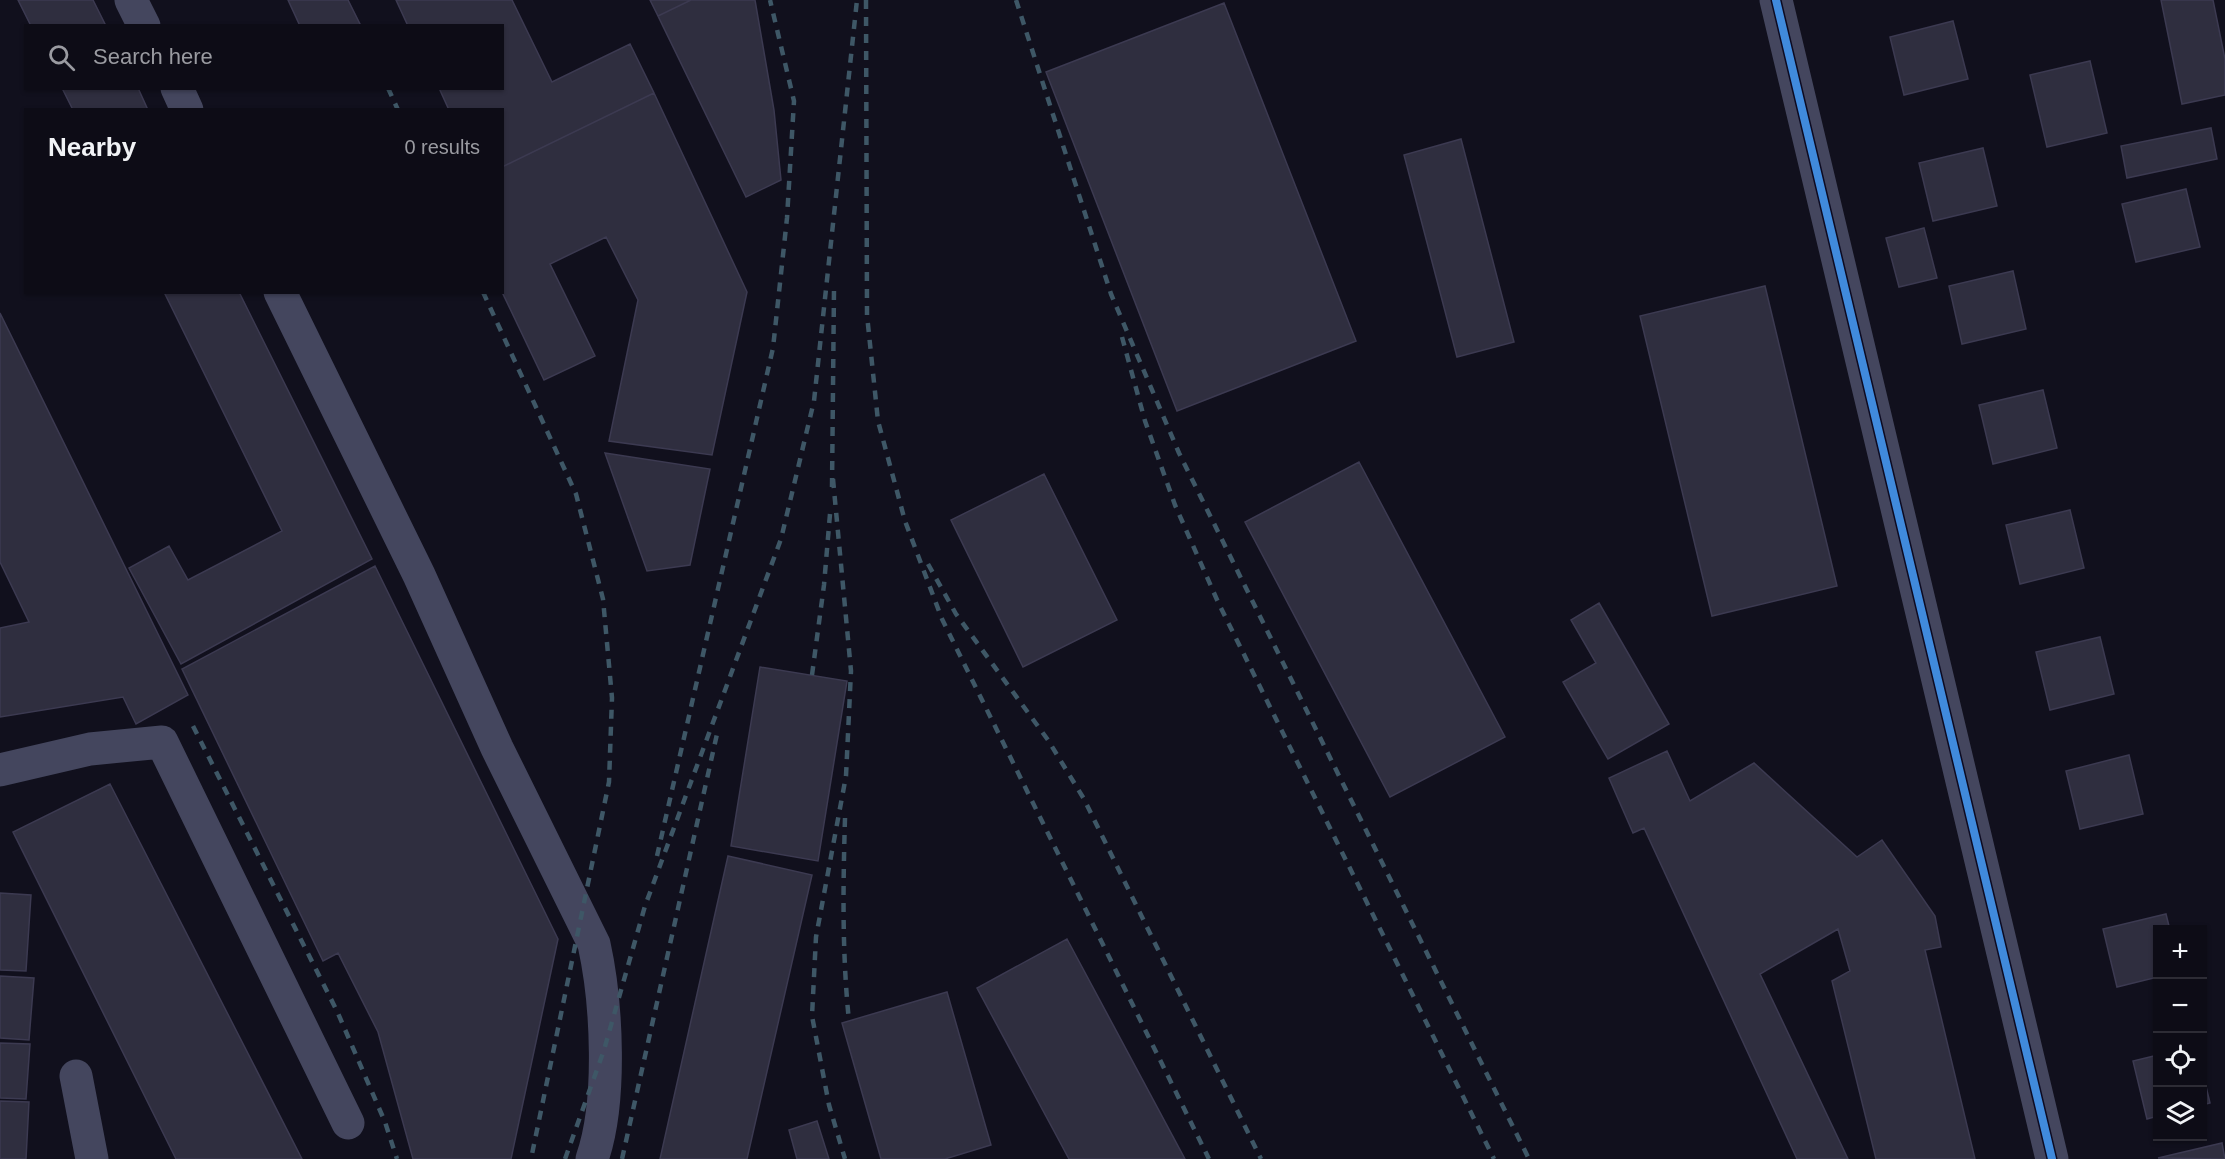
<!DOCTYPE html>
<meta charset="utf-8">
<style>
:root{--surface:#0d0c16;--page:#1b1a23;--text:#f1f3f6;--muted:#9a9ba1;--line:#2d2c35}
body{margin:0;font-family:Arial,sans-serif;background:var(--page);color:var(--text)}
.controls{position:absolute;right:18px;bottom:18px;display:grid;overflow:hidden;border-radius:0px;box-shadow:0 2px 4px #0004}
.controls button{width:54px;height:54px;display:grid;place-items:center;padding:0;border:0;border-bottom:2px solid var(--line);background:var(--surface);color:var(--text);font:30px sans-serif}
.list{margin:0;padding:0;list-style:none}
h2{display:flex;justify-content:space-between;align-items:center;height:78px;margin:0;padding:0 24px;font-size:26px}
h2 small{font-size:20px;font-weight:400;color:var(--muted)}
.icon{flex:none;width:33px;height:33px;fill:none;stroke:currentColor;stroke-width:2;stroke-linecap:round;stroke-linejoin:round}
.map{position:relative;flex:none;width:2225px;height:1159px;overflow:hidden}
.search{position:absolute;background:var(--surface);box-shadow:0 2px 4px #0004;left:24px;top:24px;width:480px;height:66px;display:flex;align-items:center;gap:15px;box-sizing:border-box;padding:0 21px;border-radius:0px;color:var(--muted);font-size:22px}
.panel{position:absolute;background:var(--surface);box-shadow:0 2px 4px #0004;left:24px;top:108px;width:480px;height:186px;border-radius:0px}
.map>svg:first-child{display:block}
</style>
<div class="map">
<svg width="2225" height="1159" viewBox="0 0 2225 1159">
<rect width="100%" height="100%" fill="#11101d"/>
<!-- building -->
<path fill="#2f2e3f" stroke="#3c3a51" stroke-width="1.5" d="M18 0H93L106 26H31Z
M288 0H348L361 26H300Z
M396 0H512L552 82 630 44 654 93 502 167V110H449L439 88H502V26H408Z
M650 0H691L658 16Z
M691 0H755L774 110 781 180 746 197 658 16Z
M2161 0H2213L2225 59V95L2182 104Z
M1224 3 1356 341 1177 411 1046 72Z
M1953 21 1968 79 1904 95 1890 37Z
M2090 61 2107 133 2047 147 2030 75Z
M62 88H138L148 110H73Z
M654 93 747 292 712 455 609 441 638 300 606 237 550 264 595 356 544 380 502 292V167Z
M2211 128 2217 159 2127 178 2121 146Z
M1461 139 1514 342 1457 357 1404 155Z
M1983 148 1997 206 1933 221 1919 163Z
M2186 189 2200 247 2136 262 2122 204Z
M1924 228 1937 278 1899 287 1886 238Z
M2013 271 2026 329 1962 344 1949 286Z
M1765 286 1837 586 1712 616 1640 316Z
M164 292H239L372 559 181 664 129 568 169 546 188 580 282 531Z
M0 313 188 695 136 724 123 697 0 717V628L29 622 0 562Z
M2043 390 2057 448 1993 464 1979 405Z
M605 453 710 469 690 565 647 571Z
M1359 462 1505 737 1390 797 1245 522Z
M1044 474 1117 620 1023 667 951 520Z
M2070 510 2084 568 2020 584 2006 525Z
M375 566 558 939 511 1159H413L378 1032 338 953 323 961 182 669Z
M1599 603 1669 724 1608 759 1563 682 1596 663 1571 620Z
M2100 637 2114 694 2050 710 2036 652Z
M760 667 847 681 818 861 731 846Z
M1667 751 1690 801 1754 763 1857 857 1882 840 1935 916 1941 947 1925 950 1975 1159H1876L1832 981 1850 971 1838 929 1760 974 1848 1159H1797L1644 828 1633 833 1609 778Z
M2129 755 2143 814 2080 829 2066 771Z
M110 784 302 1159H176L13 832Z
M728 856 812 875 747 1159H660Z
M0 893 31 895 26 971 0 970Z
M2166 914 2170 930H2158V977L2117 987 2103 929Z
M1067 939 1185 1159H1069L977 988Z
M0 976 34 978 29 1040 0 1038Z
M947 992 991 1145 945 1159H881L842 1023Z
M0 1043 30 1044 26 1099 0 1098Z
M2158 1055V1116L2147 1119 2133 1061Z
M2202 1070 2210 1103 2202 1105Z
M0 1101 29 1102 26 1159H0Z
M817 1121 829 1159H797L789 1130Z
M2222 1143 2225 1159 2158 1158Z"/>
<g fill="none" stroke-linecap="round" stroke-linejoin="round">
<!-- minor -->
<path stroke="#44465e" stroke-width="33" d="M131 0 144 26
M1776 0 2052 1159
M177 88 187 110
M280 292 419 575 497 748 594 944C607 1003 612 1102 592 1159
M0 770 90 749 162 742 348 1123
M76 1076 92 1159"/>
<!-- rail -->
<path stroke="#3e5766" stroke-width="4.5" stroke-dasharray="9 8" stroke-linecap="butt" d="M866 0 867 315 878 421 905 521 942 619 1209 1159
M1016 0 1111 294 1179 453 1529 1159
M388 88 398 110
M483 292 576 494 603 599 612 698 609 782 531 1159
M1122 337 1145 421 1175 505 1218 602 1494 1159
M833 479 851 671 846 776 816 937 812 1016 829 1105 845 1159
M832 487 834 289
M928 564 956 614 1048 740 1084 799 1261 1159
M812 675 824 585 830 514
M193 726 337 1011 385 1122 397 1159
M845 818C843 886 842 953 849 1021
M657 856 773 348 787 218 794 101 770 0
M565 1159 604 1050 645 906 781 539 814 401 857 0
M622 1159 717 734"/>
<defs>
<path id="cycleway" d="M1776 0 2052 1159"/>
</defs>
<!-- cycleway casing -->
<use href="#cycleway" stroke="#0d0b22" stroke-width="11"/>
<!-- cycleway -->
<use href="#cycleway" stroke="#408adc" stroke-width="8"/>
</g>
</svg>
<div class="controls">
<button>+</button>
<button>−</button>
<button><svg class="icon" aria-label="locate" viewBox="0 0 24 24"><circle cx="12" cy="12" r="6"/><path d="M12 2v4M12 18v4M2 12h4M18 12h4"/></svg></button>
<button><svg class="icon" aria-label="layers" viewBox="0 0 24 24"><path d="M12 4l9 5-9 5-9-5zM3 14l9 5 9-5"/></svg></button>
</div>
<div class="search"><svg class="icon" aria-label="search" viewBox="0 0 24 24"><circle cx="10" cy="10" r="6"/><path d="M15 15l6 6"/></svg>Search here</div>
<section class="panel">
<h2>Nearby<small>0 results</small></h2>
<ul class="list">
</ul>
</section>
</div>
